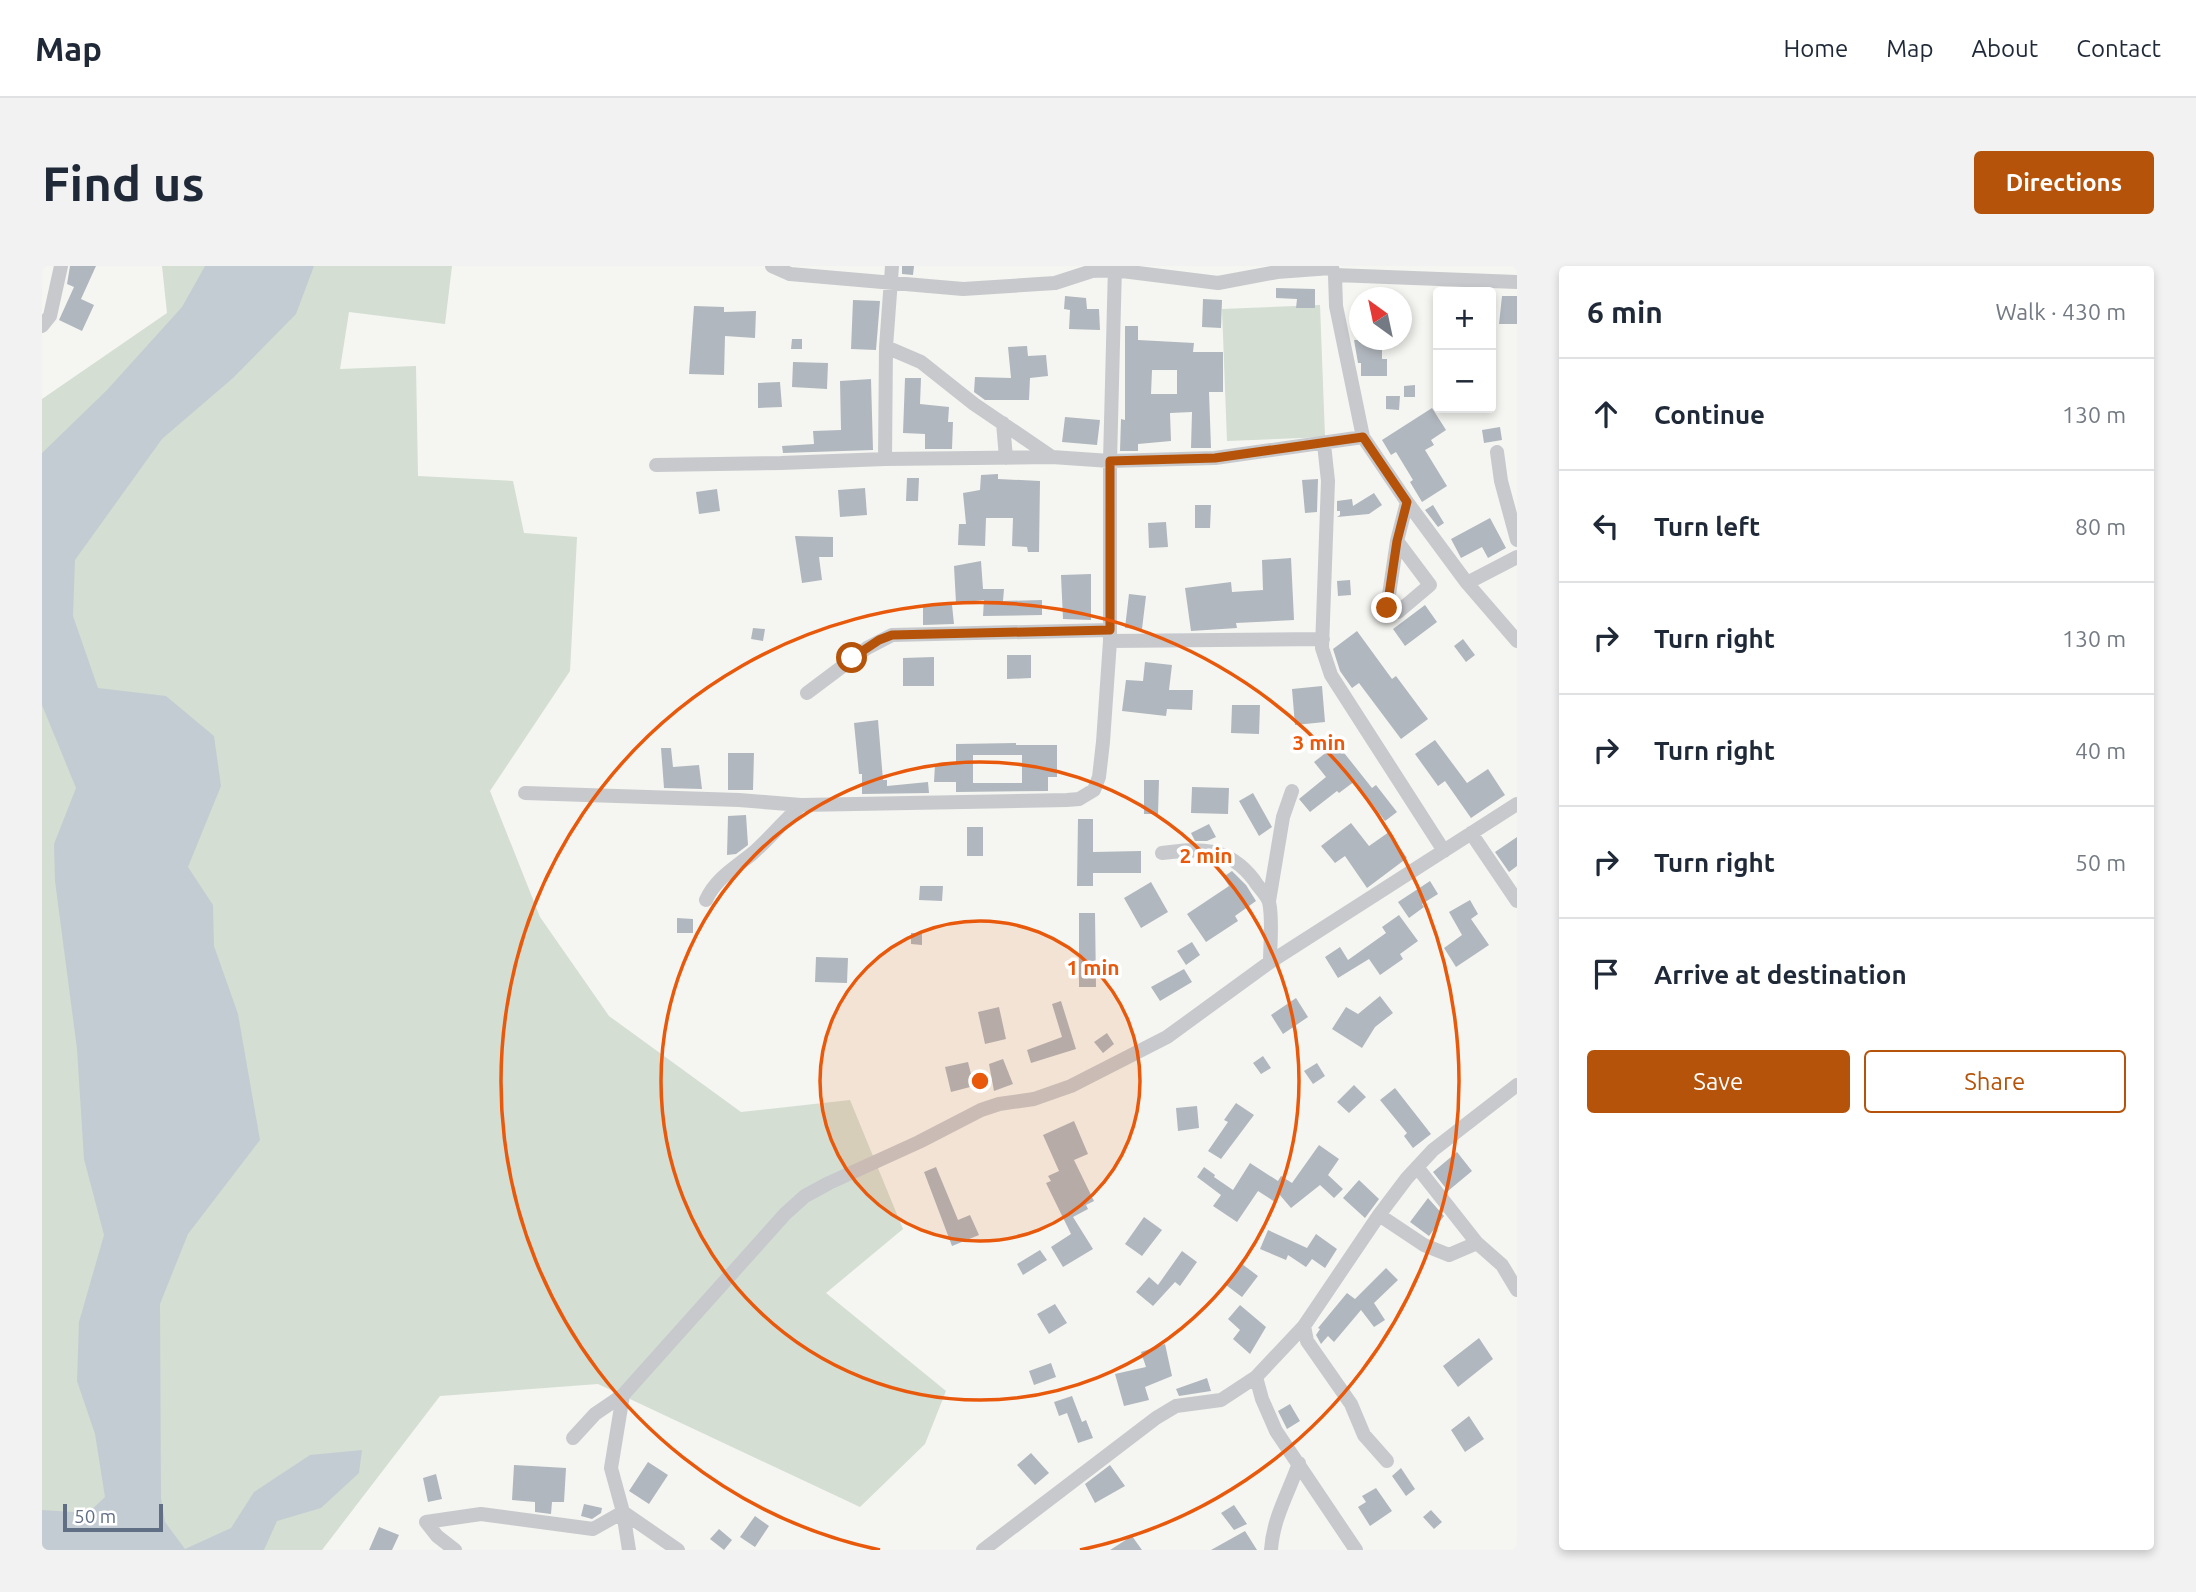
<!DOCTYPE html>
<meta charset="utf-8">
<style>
:root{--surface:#fff;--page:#f2f2f3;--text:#1f2937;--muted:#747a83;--line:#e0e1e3;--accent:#b45309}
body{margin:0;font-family:Ubuntu,sans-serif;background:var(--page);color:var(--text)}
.controls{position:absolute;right:21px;top:21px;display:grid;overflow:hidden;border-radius:7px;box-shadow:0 4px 10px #0003}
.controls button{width:63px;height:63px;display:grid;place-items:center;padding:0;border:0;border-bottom:2px solid var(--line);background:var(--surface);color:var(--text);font:35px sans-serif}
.compass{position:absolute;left:1307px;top:21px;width:63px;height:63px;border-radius:50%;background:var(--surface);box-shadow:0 4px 10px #0003;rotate:327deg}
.scale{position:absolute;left:21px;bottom:18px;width:100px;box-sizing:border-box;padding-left:7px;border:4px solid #616f85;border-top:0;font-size:19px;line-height:24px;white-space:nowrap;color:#616f85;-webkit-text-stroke:5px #fff;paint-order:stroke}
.stop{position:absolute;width:21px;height:21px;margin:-16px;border:5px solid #b45309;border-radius:50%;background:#fff}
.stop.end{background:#b45309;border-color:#fff;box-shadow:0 2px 7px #0008}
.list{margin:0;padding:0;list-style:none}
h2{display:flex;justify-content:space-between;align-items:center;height:91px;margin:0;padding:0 28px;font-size:30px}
h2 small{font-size:23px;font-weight:400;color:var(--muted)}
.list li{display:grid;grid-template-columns:46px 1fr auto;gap:21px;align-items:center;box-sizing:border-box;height:112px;padding:0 28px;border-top:2px solid var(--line)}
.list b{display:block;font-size:26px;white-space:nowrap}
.list em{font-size:23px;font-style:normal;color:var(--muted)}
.actions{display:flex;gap:14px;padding:21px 28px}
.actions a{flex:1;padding:16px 0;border:2px solid var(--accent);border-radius:7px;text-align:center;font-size:24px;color:var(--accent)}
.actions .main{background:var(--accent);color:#fff}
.icon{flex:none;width:38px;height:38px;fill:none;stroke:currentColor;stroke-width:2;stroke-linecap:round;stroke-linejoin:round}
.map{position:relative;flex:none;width:1475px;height:1284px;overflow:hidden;border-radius:7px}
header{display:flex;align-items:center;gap:42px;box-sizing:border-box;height:98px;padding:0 35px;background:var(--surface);border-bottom:2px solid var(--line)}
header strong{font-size:33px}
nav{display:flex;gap:38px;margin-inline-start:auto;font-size:24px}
.intro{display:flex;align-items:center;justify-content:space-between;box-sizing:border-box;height:168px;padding:0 42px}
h1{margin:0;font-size:49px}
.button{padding:18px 32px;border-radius:7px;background:var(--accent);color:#fff;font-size:24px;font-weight:700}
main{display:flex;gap:42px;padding:0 42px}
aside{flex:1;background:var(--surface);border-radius:7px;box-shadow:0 4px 10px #0003}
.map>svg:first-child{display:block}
</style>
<header>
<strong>Map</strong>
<nav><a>Home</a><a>Map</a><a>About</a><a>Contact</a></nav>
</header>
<div class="intro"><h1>Find us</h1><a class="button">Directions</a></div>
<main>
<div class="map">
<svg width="1475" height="1284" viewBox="0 0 1475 1284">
<rect width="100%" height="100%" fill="#f5f6f1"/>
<!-- green -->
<path fill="#d4ded2" d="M120 0H410L403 58 307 46 298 103 374 100 376 210 471 215 482 267 535 271 528 405 448 525 498 651 567 750 699 846 808 834 861 963 784 1027 904 1125 883 1178 818 1241 556 1118 398 1130 280 1284H0V133L125 47Z
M1278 39 1283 171 1185 175 1180 43Z"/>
<!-- water -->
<path fill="#c4ccd3" d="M163 0H272L254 48 191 112 120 173 33 294 31 350 56 422 124 430 172 470 179 520 146 601 171 639 172 680 196 748 218 874 146 968 118 1038 119 1232 123 1256 143 1283 189 1262 212 1226 268 1189 320 1184 317 1207 279 1242 235 1255 222 1284H0V1244L46 1247 63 1231 53 1168 35 1115 37 1056 62 969 42 893 35 783 13 615 12 578 34 522 0 439V187L65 124 140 41Z"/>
<!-- building -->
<path fill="#b1b7be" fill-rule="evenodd" d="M28 0H54L39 33 52 39 40 65 17 54 32 21 25 18Z
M860 0H872L871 9 860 8Z
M1234 22 1273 23V42H1254L1255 33 1234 32Z
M1023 30 1044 32 1045 43H1057L1058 64 1027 63 1028 44 1022 43Z
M1460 30H1475V58H1457Z
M1161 33 1180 34 1179 62 1160 61Z
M811 34 838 35 834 84 809 83Z
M652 40 682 41V46L714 45 713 72 683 70 682 109 647 108Z
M1083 60H1096V74L1152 77 1151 86H1181V126H1167L1169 182H1149L1150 146 1128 147 1129 175 1096 178V185H1078L1079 153 1083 154ZM1110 104H1135V128H1109Z
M750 73H760V83H749Z
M1312 74H1340V93H1345V110H1319V97H1316Z
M985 80 986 90 1004 89 1006 110 988 112 987 134H943L932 126 933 111 969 112 966 81Z
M751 96 786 97 785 123 750 121Z
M863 112H879L878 138 907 141 906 156H911L910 183H883V168L861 167Z
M829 113 831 184 741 187 740 180 772 178 771 165 799 164 798 115Z
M738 116 740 141 716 142V117Z
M1373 119V131H1362V120Z
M1344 130H1358L1357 144 1344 143Z
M1390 142 1404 164 1389 174 1392 179 1383 184 1405 220 1380 236 1368 216 1371 214 1354 186 1349 189 1340 174Z
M1023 151 1058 154 1055 179 1020 176Z
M1458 161 1460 174 1442 177 1440 164Z
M956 208V213L998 215 997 286H986L985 281 970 280 971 252H944L943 280 916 279 917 258H924L921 227 938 224 939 209Z
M865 212H877L876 235H864Z
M1276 213 1275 246 1263 247 1260 214Z
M823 222 825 249 798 251 796 224Z
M675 223 678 245 657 248 654 226Z
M1332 227 1340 239 1327 248 1295 251 1298 249V245H1295V235L1310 233 1311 240Z
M1153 239H1169L1168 262H1153Z
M1391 239 1402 257 1396 261 1383 244Z
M1448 252 1464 282 1446 292 1440 281 1419 292 1409 273Z
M1124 256 1126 281 1107 282 1106 257Z
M753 270 791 271V291H777L780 314 760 317Z
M1249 292 1252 354 1194 357 1195 362 1149 365 1143 322 1189 316 1190 326 1221 324 1220 294Z
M939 295 941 323H962L961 335 1000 334V349L941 350 942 334 914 337 912 300Z
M1049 308V354L1021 353 1019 309Z
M1308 314 1309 329 1296 330 1295 315Z
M1087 328 1104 330 1100 363 1083 362Z
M881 339H910L912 358 881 359Z
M1383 339 1395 356 1363 380 1351 363Z
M711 362 723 363 721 375 709 373Z
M1315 365 1350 413 1354 410 1386 453 1359 473 1317 417 1310 422 1298 405 1291 383Z
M1421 373 1433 389 1424 396 1412 380Z
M965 389H989V412L965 413Z
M892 391V420H861V392Z
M1103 396 1130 399 1127 424H1151L1150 444 1125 443 1124 450 1080 445 1084 414 1101 415Z
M1280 420 1283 456 1253 459 1250 423Z
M1190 439H1218L1217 468 1189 467Z
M836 454 841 514H845V520L886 516 887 527 820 528V508H817L812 457Z
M1393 474 1425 517 1446 503 1463 529 1429 552 1403 515 1396 520 1373 488Z
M974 477V479H1015V511H1006V525L914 526V516H892L893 498 914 497V478ZM931 489H980V517H931Z
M1295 478 1330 522 1334 519 1355 546 1343 555 1313 515 1297 527 1295 525 1268 546 1257 533 1284 511 1272 496Z
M619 482H629L631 501 657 499 660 523 622 522Z
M686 487H712L711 524H686Z
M1102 514H1117L1116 548H1102Z
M1150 521 1187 522 1186 548 1149 547Z
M1211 527 1230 561 1217 570 1197 535Z
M704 549 706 579 694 588 685 589 686 550Z
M1036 553H1051V586L1099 585V607H1051V620H1035Z
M1309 557 1327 580 1347 566 1365 592 1325 622 1303 590 1293 597 1279 580Z
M1167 558 1174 571 1165 575H1153L1149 567Z
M925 561H941V590H925Z
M1475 571V600L1467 606 1453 586Z
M1190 605 1204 619 1214 635 1193 650 1196 655 1164 676 1145 648 1187 620 1181 611Z
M1388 615 1396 628 1380 638 1382 641 1367 652 1356 636Z
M1109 616 1126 646 1099 662 1082 632Z
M878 620H901L900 635 877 634Z
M1428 634 1436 648 1429 653 1447 679 1414 701 1402 682 1420 669 1407 646Z
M1037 647H1053L1054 721H1037Z
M1357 649 1376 675 1358 688 1361 693 1338 709 1327 693 1296 712 1283 691 1298 681 1306 694 1344 667 1340 661Z
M635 652 651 653V667H635Z
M869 667H880V679L869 678Z
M1150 676 1158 689 1144 699 1135 685Z
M774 691 806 692 805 717 773 716Z
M1142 703 1150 716 1118 735 1109 721Z
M1338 730 1351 747 1333 761 1320 782 1290 763 1304 741 1316 748Z
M1254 732 1266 751 1241 768 1229 749Z
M1019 735 1034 783 989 797 985 784 1020 771 1010 738Z
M957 741 964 773 943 778 936 746Z
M1065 767 1072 778 1061 787 1052 776Z
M1221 790 1229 802 1219 808 1211 797Z
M961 793 971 818 952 825 947 798Z
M926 796 932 820 909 826 903 801Z
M1275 797 1283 810 1271 818 1262 805Z
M1312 819 1324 831 1307 847 1295 836Z
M1353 822 1389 868 1371 882 1362 870 1365 867 1338 834Z
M1194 837 1212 849 1179 893 1166 885 1186 856 1182 854Z
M1155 840 1157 862 1136 865 1134 842Z
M1032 855 1046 888 1032 894 1052 935 1044 939 1046 943 1031 951 1051 983 1021 1001 1009 981 1029 968 1004 917 1009 915 1006 910 1017 905 1001 869Z
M1277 879 1297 893 1286 909 1301 923 1292 932 1278 919 1249 942 1237 928 1233 936 1216 925 1195 956 1171 940 1179 929 1155 911 1162 901 1173 909 1172 911 1191 924 1208 897 1236 915 1239 910 1250 917Z
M1415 886 1430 905 1406 925 1391 906Z
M894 901 916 954 928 949 937 969 910 980 882 906Z
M1317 914 1337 933 1323 952 1301 932Z
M1386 932 1402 950 1387 970 1368 956Z
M1102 951 1120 964 1100 990 1083 978Z
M1226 964 1265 982 1274 968 1295 983 1283 1002 1270 993 1264 1001 1246 989 1244 994 1218 983Z
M998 984 1005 994 981 1009 975 998Z
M1140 985 1155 996 1138 1020 1133 1016 1111 1040 1094 1026 1107 1011 1116 1019Z
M1200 998 1216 1010 1200 1031 1184 1019Z
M1344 1002 1356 1014 1332 1037 1343 1054 1332 1061 1319 1044 1292 1076 1286 1070 1279 1078 1274 1069 1278 1063 1276 1062 1305 1027 1313 1033Z
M1013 1038 1025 1057 1007 1068 995 1048Z
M1198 1039 1224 1061 1208 1088 1191 1073 1198 1064 1186 1053Z
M1437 1072 1451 1093 1416 1121 1401 1100Z
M1123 1078 1130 1110 1103 1121 1107 1134 1082 1140 1073 1108 1104 1101 1099 1086Z
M1009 1097 1014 1111 992 1119 987 1105Z
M1165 1112 1169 1125 1137 1130 1134 1123Z
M1030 1130 1040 1156 1044 1154 1051 1172 1036 1177 1025 1147 1017 1150 1012 1136Z
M1248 1138 1258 1155 1245 1163 1236 1145Z
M1427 1150 1442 1173 1423 1186 1409 1164Z
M989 1187 1007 1207 993 1219 975 1199Z
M606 1196 626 1209 607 1238 587 1225Z
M472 1199 524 1202 522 1236H510L509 1248 493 1246V1236L470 1234Z
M1068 1199 1083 1220 1053 1237 1043 1218Z
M1359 1202 1373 1223 1364 1230 1350 1210Z
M394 1208 400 1233 386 1236 381 1212Z
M1334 1222 1350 1245 1328 1260 1316 1241 1324 1236 1320 1230Z
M542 1238 560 1242 559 1247 550 1253 539 1250Z
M1192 1239 1205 1258 1192 1264 1179 1247Z
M1389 1244 1400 1256 1392 1263 1381 1251Z
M713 1250 727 1260 713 1281 698 1271Z
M337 1261 357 1269 350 1284H327Z
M677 1263 690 1274 682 1284 668 1273Z
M1203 1265 1215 1284H1169Z
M1090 1270 1100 1284H1068Z"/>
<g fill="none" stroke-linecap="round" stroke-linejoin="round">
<!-- minor -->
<path stroke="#c7c9cd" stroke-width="14" d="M730 0 748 8 921 23 1013 17 1050 5 1072 4 1176 17 1235 6 1289 2
M850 0 844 81 843 193 1010 191 1068 195 1173 192 1321 171
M1289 0 1293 9 1294 40 1321 171 1365 236 1425 317 1475 375
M1293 9 1475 16
M0 60 8 50 19 0
M844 81 879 96 932 138 1010 191
M961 157 964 192
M1282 178 1286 215 1280 382 1289 409 1402 585
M1455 186 1459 215 1475 274
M614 199 739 197 843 193
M1355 275 1388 319 1356 346 1345 342 1355 275 1365 236
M1425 317 1475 291
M1068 375 1281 373
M765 427 825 382 850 369 1068 364
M483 527 697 534 759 539 1025 534 1037 533 1052 524 1057 511 1061 476 1068 375V195L1073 0
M1429 567 1475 635
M1120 587C1158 582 1186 580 1212 614 1216 621 1225 629 1227 636 1231 653 1228 679 1228 696
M664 634C674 612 693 602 711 587 728 572 743 554 759 539
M1227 635 1241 551 1250 525
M1375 901 1435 977 1460 999 1475 1024
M1337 949 1382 979 1407 989 1435 977
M1262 1060 1265 1075 1309 1138 1322 1169 1345 1195
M531 1172 553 1148 581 1129
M384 1256 439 1248 551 1263 581 1246 636 1284
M384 1256 395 1270 413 1284
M587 1284 581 1246 569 1202 581 1129 743 948 763 930 787 917 877 876 939 844 957 838 992 833 1029 820 1125 771 1228 696 1475 538
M941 1284 1114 1152 1134 1140 1179 1134 1214 1111
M1229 1284C1231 1252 1247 1226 1257 1197
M1314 1284 1234 1165 1220 1133 1214 1111 1262 1060 1337 949 1365 912 1391 884 1475 819"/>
</g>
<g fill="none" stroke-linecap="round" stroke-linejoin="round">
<!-- route -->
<path stroke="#b45309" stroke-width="9" d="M810 392 837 374 850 369 1068 364V195L1173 192 1321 171 1365 236 1355 275 1345 342"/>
</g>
<!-- distance rings -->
<circle cx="938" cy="815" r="160" fill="#e8590c" fill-opacity=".12"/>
<g fill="none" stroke="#e8590c" stroke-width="3.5">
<circle cx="938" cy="815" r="160"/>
<circle cx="938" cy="815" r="319"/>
<path d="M838 1284A479 479 0 1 1 1038 1284"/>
</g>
<circle cx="938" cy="815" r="10" fill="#e8590c" stroke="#fff" stroke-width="3.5"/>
<g font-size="21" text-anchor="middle" font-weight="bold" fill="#e8590c" stroke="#fff" stroke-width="7" stroke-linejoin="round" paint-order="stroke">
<text x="1277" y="484">3 min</text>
<text x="1164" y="597">2 min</text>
<text x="1051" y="709">1 min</text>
</g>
</svg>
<div class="controls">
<button>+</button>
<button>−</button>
</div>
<svg class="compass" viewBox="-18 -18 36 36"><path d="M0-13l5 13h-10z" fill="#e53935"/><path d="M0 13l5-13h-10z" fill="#747a83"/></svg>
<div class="scale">50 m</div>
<div class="stop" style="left:810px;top:392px"></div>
<div class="stop end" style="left:1345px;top:342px"></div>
</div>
<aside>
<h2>6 min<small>Walk · 430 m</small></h2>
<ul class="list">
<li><svg class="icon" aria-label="ahead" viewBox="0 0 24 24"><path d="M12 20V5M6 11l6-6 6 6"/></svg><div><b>Continue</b></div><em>130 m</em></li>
<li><svg class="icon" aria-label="left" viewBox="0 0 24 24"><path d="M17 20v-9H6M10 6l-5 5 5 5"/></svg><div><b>Turn left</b></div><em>80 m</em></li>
<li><svg class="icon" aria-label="right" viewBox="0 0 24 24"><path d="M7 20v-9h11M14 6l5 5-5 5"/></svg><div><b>Turn right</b></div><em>130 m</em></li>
<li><svg class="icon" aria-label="right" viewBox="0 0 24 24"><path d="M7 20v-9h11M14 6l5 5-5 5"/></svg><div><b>Turn right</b></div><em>40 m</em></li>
<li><svg class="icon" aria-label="right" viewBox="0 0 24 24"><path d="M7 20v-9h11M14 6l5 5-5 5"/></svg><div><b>Turn right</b></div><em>50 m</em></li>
<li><svg class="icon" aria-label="arrive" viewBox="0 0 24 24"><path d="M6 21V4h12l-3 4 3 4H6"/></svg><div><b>Arrive at destination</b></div></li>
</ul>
<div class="actions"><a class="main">Save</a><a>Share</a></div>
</aside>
</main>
